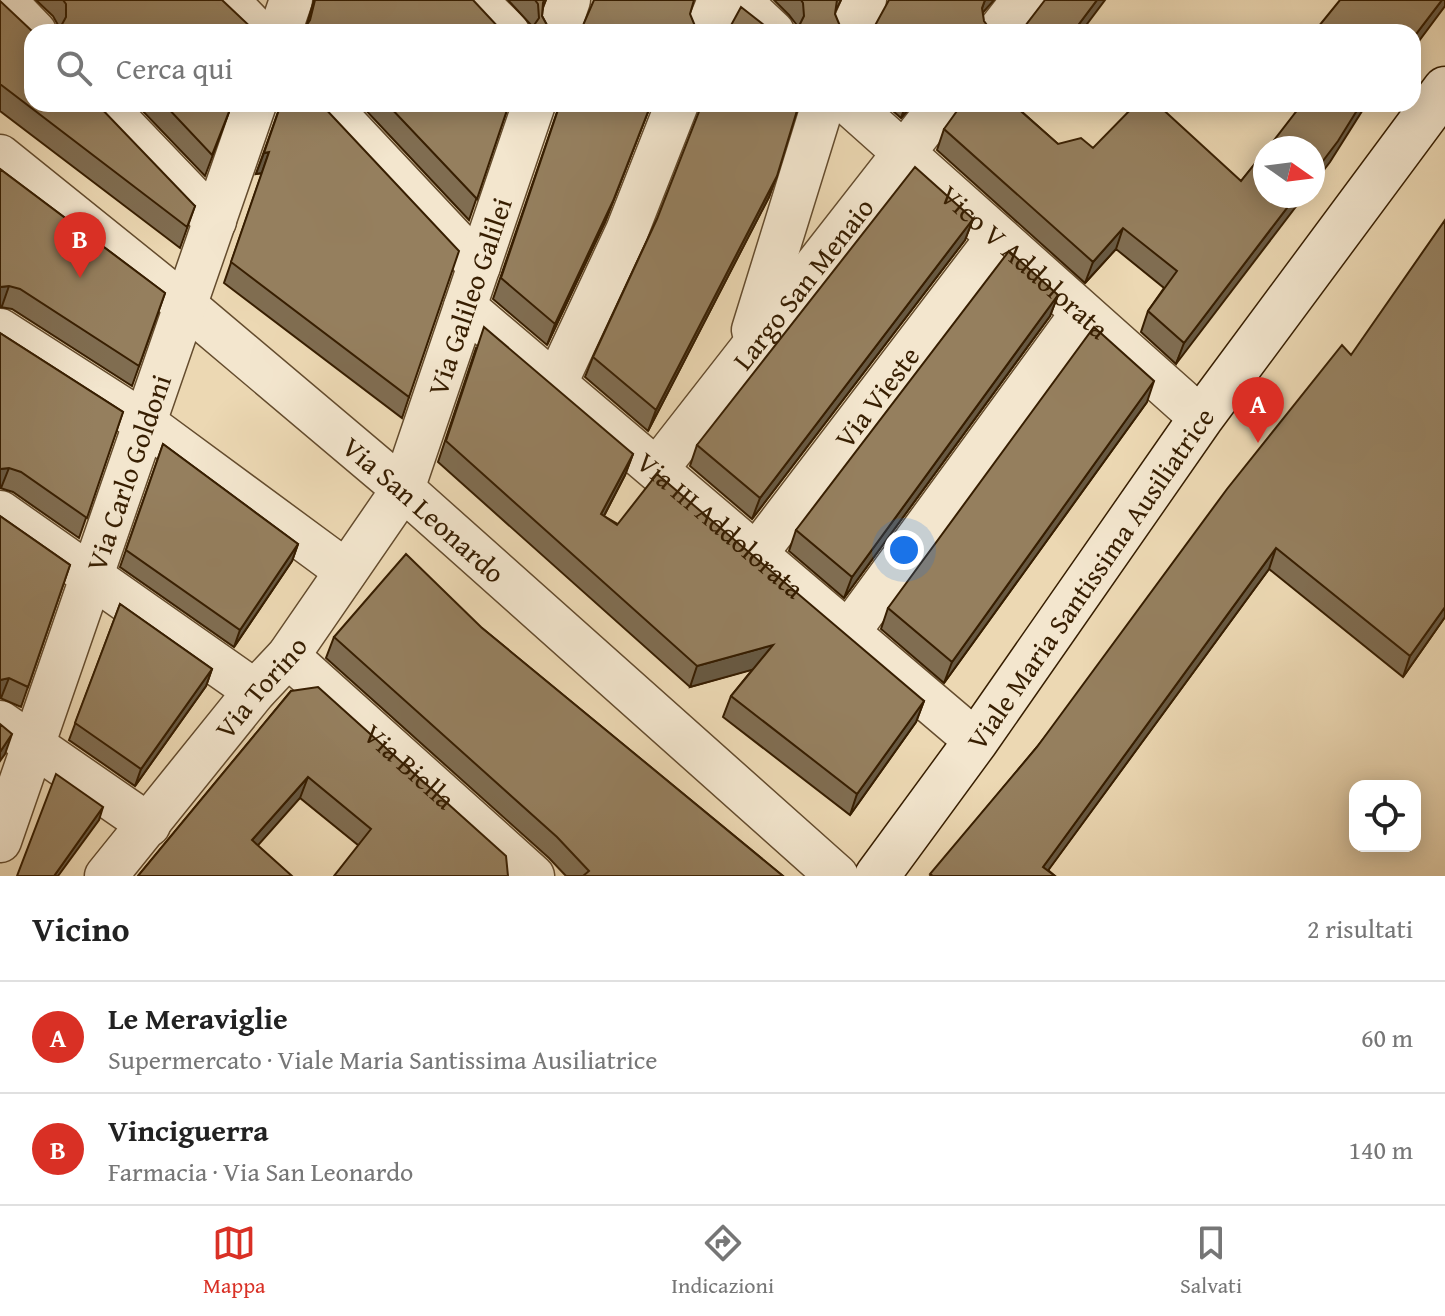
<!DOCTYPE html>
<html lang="it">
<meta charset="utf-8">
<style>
:root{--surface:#fff;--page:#f2f2f2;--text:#222;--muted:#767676;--line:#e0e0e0;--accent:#d93025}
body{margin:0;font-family:"Gentium Book Plus",serif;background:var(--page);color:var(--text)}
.controls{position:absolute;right:24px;bottom:24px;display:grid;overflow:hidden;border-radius:16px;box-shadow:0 4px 20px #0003}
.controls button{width:72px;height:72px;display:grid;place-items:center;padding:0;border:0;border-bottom:2px solid var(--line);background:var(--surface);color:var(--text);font:40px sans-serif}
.compass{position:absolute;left:1253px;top:136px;width:72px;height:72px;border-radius:50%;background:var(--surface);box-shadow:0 4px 20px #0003;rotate:104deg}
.you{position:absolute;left:904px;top:550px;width:28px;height:28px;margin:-20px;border:6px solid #fff;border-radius:50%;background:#1a73e8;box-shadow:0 0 0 12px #1a73e833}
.badge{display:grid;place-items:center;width:52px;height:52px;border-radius:50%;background:var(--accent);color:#fff;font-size:26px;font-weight:700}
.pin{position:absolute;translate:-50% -66px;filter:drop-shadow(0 2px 4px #0008)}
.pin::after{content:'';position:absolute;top:42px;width:28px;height:24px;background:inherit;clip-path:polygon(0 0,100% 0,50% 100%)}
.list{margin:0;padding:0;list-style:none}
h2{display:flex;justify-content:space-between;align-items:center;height:104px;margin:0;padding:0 32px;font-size:34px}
h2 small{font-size:26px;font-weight:400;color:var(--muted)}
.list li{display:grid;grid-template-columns:52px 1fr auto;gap:24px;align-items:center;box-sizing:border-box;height:112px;padding:0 32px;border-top:2px solid var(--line)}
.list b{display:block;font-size:30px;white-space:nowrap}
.list p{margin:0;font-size:26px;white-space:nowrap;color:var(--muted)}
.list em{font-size:26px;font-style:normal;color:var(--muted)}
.icon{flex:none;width:44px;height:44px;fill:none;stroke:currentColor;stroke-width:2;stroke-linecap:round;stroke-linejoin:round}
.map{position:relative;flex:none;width:1445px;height:876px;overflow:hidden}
.search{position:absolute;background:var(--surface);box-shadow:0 4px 20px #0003;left:24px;right:24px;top:24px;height:88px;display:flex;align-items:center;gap:20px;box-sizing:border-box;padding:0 28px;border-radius:24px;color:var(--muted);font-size:30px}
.sheet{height:328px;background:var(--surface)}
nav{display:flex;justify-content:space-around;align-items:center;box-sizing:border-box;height:112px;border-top:2px solid var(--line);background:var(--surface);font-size:22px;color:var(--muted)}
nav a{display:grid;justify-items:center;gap:4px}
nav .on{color:var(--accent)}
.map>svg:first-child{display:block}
</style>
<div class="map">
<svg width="1445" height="876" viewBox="0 0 1445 876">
<rect width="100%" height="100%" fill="#ecd8b3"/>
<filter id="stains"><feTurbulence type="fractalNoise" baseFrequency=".0025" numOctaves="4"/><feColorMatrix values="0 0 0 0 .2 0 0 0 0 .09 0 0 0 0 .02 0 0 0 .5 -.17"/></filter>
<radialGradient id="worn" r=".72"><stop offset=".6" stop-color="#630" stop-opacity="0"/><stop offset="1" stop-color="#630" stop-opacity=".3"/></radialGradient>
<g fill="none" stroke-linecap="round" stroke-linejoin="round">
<defs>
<g id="minor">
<path d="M4 0 35 32"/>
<path d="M227 0 258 32"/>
<path d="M475 0 508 32"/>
<path d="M739 0 773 32"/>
<path d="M280 32 291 0"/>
<path d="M558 32 569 0"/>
<path d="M706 32 719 0"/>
<path d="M851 32 865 0"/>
<path d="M998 32 1023 0"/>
<path d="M103 104 215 221"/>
<path d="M327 104 479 266"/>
<path id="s1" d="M849 104 1201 418"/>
<path id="s2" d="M0 156 185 305 403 489 837 876"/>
<path id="s3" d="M465 307 976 741"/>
<path d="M0 330 145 423 346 571"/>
<path d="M753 330 823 104"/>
<path d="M556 383 627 231 677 104"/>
<path id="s4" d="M657 469 942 104"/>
<path d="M0 512 255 691"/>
<path id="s5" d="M756 554 997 238"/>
<path d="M848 633 1082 313"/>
<path id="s6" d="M288 656 533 876"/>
<path d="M0 722 149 825"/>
<path id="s7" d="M0 841 255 104"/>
<path id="s8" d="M106 876 255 691 288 656 403 489 534 104"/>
</g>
<g id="secondary">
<path id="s9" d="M877 876 976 741 1201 418 1445 89"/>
</g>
</defs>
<!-- minor casing -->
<use href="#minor" stroke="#644c2e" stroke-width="45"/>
<!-- secondary casing -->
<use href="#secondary" stroke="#371e01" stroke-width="47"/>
<!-- minor -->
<use href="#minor" stroke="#f3e6ce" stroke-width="42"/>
<!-- secondary -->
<use href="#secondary" stroke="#f3e6ce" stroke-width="44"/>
</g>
<!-- wall -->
<path fill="#806d51" stroke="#371e01" stroke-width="2" d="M36 0H222L58 29V25L53 16Z
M314 0H473L304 29 307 24Z
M508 0H546L543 7 542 16 548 27 531 29V25Z
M774 0H841L836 10 796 29V24L789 15Z
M0 1 32 104 195 206 180 248 0 111Z
M136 104H232L205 176Z
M278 104H321L409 397 402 418 224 283 262 173 256 174 278 112Z
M360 104H509L469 220Z
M557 104H651L605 222 547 345 493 299 557 112Z
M700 104H799L769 197 648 431 585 377 593 357 657 219 700 111Z
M885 104H913L901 118Z
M1021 111 1058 144 1093 148 1241 181 1265 151 1176 364 1141 332 1148 311 1164 288 1116 249 1085 283 937 150 944 129Z
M0 169 165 293 132 386 12 309 0 307Z
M973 219 965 240 752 519 690 466 697 445Z
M1058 295 1050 316 844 598 789 551 796 530Z
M0 333 123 412 79 538 13 492 0 488Z
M476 348 633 454 625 475 604 516 924 701 916 722 850 815 723 717 731 696 753 669 690 687 438 462Z
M1351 355 1445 617 1403 677 1269 569 1048 870 1055 876H930L1037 747Z
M1147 402 944 683 881 629 888 608Z
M163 444 298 544 292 561 234 647 120 567Z
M0 516 70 565 21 707 0 698Z
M120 604 212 669 206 686 135 786 69 740Z
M482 628 783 876H566L549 858 326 658 334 637Z
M291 691 508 876 358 845 300 798 138 876Z"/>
<!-- shaded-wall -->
<path fill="#685942" stroke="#371e01" stroke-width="2" d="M985 0H994L979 17Z
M1097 0H1105L1081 32H1073Z
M1442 0H1445V6L1413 49V38Z
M651 104 605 222 547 345 555 324Z
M906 104H913L901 118Z
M1017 104H1026L1008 127 1015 106Z
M1361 104H1366L1364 108 1330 162 1313 184V174Z
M269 152 262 173 256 174 264 153Z
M777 176 769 197 648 431 656 410Z
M1296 196H1304L1176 364 1184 343Z
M973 219 965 240 752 519 760 498Z
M1123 228 1116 249 1085 283 1093 262Z
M9 286 2 306 0 307V287Z
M1058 295 1050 316 844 598 852 577Z
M1154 381 1147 402 944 683 952 662Z
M633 454 625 475 594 535 601 514Z
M9 468 1 488H0V469Z
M298 544 292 561 234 647 240 630Z
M1276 548 1269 569 1044 876 1043 867Z
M1445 607V617L1403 677 1410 656Z
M773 645 766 666 690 687 697 666Z
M212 669 206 686 135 786 141 769Z
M9 678 1 698H0V680Z
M924 701 916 722 850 815 857 794Z
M12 734 5 754 0 761V752Z
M308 777 300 798 244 861 252 840Z
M103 807 99 820 58 876H54Z"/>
<!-- building -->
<path fill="#957f5e" stroke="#371e01" stroke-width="2" d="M63 0H222L256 32H53L60 28 66 17V4Z
M315 0H473L500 29 506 32H297L304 29 310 20Z
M535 0H544L543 3 542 16 548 27 556 32H526L532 28 539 18 538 4Z
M594 0H694L690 14 695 26 703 32H576L581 30Z
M801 0H837L835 14 840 26 848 32H791L798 28 804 16 803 3Z
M889 0H985L982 8 984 21 990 29 996 32H869L872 31Z
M1045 0H1097L1073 32H1016L1025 26Z
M1340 0H1442L1413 38V32H1314Z
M0 1 33 32H32V104H97L195 206 187 227 0 84Z
M741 7 773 32H723L729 29Z
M164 104H232L212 155Z
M281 104H321L459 251 409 397 231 262 269 152 264 153Z
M387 104H509L477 199Z
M560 104H651L613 201 555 324 501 278Z
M702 104H799L777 176 656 410 593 357 657 219Z
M962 104H1017L1015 106 1058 144 1081 138 1093 148 1136 104H1157L1241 181 1265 151V196H1296L1184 343 1148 311 1177 271 1123 228 1093 262 944 129Z
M1302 104H1361L1338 141 1313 174V148H1268Z
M915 167 973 219 760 498 697 445Z
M0 169 165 293 139 366 20 289 9 286 0 287Z
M1445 220V607L1410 656 1276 548 1043 867 1055 876H933L930 874 1037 747 1227 489 1342 345 1351 355Z
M1009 251 1058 295 852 577 796 530Z
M484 327 633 454 601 514 617 525 657 474 924 701 857 794 731 696 773 645 697 666 446 441Z
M1094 327 1154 381 952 662 888 608Z
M0 333 123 412 87 518 21 472 9 468 0 469Z
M163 444 298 544 240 630 126 550Z
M0 516 70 565 28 687 9 678 0 680Z
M406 554 482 628 783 876H583L589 871 557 837 334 637Z
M120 604 212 669 141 769 75 723Z
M318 687 506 856 508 876H334L371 829 308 777 252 840 292 876H138L291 691Z
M0 724 12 734 0 752Z
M56 774 103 807 54 876H17Z"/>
<g text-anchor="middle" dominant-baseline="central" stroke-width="6" stroke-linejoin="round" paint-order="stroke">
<!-- street labels -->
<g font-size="28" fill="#371e01" stroke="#f3e6ce">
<text stroke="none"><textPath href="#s4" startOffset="236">Largo San Menaio</textPath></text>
<text stroke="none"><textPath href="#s1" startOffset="236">Vico V Addolorata</textPath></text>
<text stroke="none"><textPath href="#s8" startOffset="692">Via Galileo Galilei</textPath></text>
<text stroke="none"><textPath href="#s5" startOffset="198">Via Vieste</textPath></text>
<text stroke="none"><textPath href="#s7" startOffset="390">Via Carlo Goldoni</textPath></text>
<text stroke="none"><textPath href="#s2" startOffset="552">Via San Leonardo</textPath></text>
<text stroke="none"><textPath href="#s3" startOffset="336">Via III Addolorata</textPath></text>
<text stroke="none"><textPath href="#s9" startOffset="366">Viale Maria Santissima Ausiliatrice</textPath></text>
<text stroke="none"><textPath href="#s8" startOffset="244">Via Torino</textPath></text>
<text stroke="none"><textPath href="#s6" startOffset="164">Via Biella</textPath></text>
</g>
</g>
<rect width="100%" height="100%" filter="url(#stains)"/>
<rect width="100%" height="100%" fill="url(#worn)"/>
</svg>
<div class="controls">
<button><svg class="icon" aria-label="locate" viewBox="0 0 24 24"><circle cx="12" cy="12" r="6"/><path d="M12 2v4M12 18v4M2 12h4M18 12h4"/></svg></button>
</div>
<svg class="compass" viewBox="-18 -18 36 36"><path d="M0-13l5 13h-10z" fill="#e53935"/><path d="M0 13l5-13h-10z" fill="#767676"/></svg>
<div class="you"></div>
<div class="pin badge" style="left:1258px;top:443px">A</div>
<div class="pin badge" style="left:80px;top:278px">B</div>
<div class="search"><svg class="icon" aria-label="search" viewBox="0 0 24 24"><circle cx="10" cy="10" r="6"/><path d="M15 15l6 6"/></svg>Cerca qui</div>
</div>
<section class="sheet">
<h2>Vicino<small>2 risultati</small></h2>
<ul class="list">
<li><span class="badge">A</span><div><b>Le Meraviglie</b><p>Supermercato · Viale Maria Santissima Ausiliatrice</p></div><em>60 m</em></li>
<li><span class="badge">B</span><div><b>Vinciguerra</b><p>Farmacia · Via San Leonardo</p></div><em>140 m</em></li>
</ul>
</section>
<nav>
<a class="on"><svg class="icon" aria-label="map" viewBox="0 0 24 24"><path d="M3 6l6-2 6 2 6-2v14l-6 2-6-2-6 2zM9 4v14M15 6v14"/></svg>Mappa</a>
<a><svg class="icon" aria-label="directions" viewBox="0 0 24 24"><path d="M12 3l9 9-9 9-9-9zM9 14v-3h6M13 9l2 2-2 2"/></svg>Indicazioni</a>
<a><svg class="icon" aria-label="saved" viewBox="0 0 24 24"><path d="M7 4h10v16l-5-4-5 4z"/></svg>Salvati</a>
</nav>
